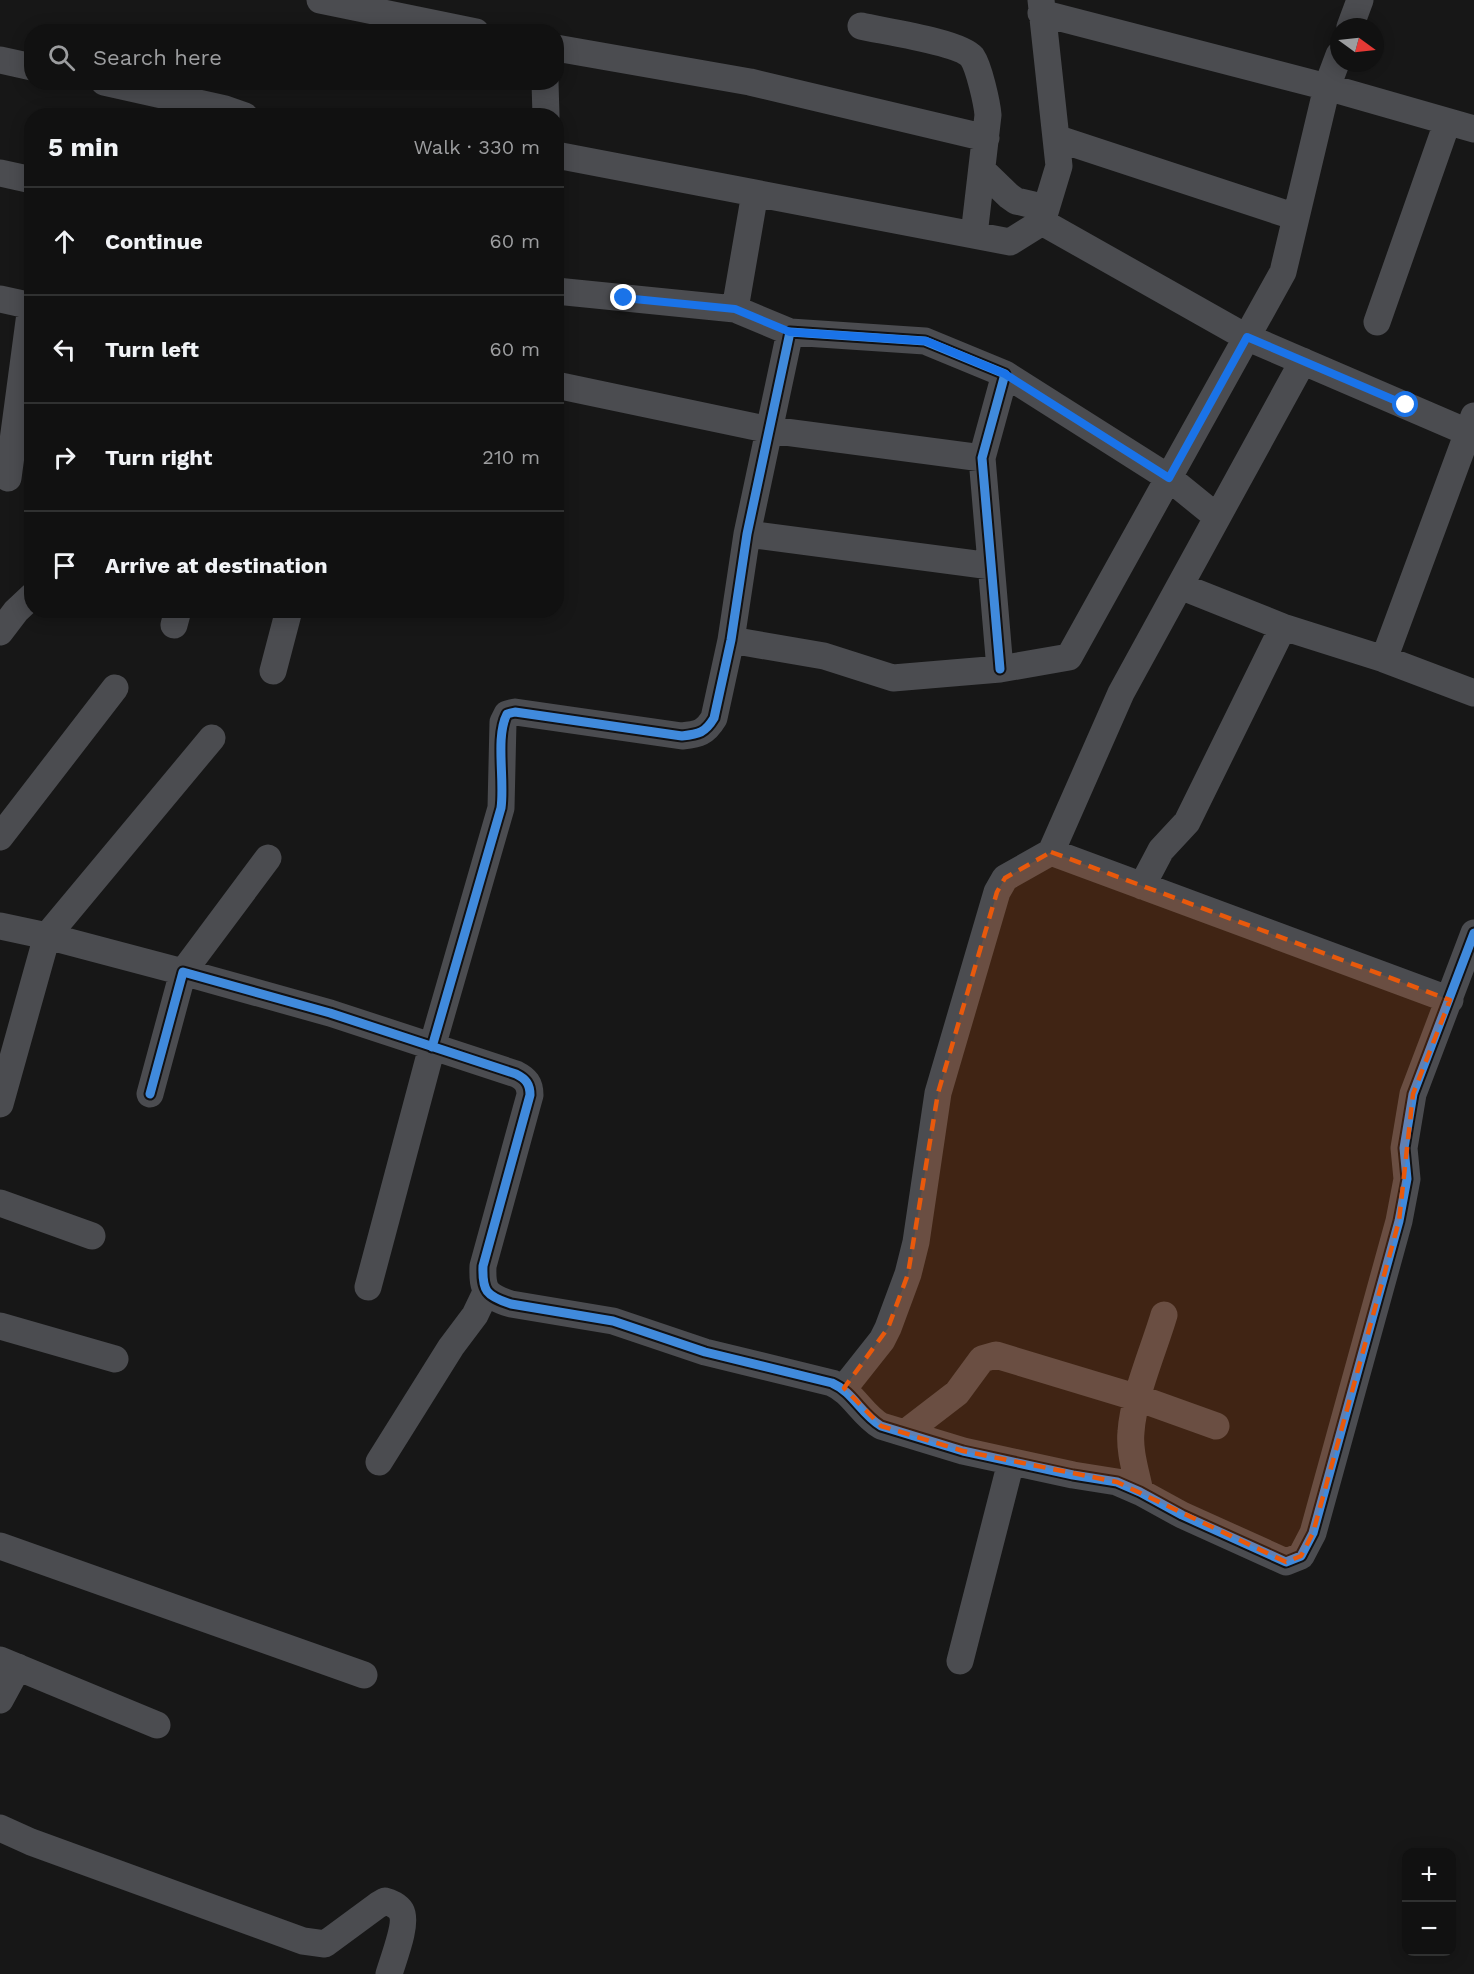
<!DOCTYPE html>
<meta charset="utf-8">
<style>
:root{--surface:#111;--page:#1a1a1a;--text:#f1f3f6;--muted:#9c9d9f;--line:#303131}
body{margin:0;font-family:"Work Sans",sans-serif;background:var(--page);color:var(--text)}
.controls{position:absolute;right:18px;bottom:18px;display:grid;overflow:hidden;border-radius:12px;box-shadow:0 3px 15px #0003}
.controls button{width:54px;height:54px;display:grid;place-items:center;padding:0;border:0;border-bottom:2px solid var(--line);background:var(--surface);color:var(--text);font:30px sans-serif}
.compass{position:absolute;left:1330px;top:18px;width:54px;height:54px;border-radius:50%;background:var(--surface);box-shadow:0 3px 15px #0003;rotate:105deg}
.stop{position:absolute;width:18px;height:18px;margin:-14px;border:4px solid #1a73e8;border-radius:50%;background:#fff}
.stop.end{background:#1a73e8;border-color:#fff;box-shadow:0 2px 6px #0008}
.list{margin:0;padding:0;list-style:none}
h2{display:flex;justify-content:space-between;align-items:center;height:78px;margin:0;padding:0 24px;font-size:26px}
h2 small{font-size:20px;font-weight:400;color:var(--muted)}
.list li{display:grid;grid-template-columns:39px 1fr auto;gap:18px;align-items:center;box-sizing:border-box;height:108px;padding:0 24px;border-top:2px solid var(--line)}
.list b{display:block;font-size:22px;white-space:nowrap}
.list em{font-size:20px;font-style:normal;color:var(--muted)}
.icon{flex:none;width:33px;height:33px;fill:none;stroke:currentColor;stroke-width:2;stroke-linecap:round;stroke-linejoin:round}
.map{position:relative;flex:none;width:1474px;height:1974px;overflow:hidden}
.search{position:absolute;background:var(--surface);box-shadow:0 3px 15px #0003;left:24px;top:24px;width:540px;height:66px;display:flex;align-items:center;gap:15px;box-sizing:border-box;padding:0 21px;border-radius:24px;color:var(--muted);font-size:22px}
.panel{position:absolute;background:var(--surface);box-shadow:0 3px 15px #0003;left:24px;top:108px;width:540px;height:510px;border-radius:24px}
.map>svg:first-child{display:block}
</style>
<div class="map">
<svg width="1474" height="1974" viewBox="0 0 1474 1974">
<rect width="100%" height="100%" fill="#171717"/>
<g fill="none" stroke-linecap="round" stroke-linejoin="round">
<!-- minor -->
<path stroke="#4b4c50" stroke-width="27" d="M320 0 476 32
M1041 13 1327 87 1474 129
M861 26C882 31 960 42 972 57 979 67 987 103 988 115L974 235
M1350 27 1360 0
M556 48 750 82 986 138
M0 60 32 67
M104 82 225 109 245 116
M545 82 546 116
M1056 138 1296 217
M556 155 1010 242 1042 222 1059 166 1041 0
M982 170 1009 196 1016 201 1046 208
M0 173 32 180
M1042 222 1244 336 1474 435
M556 291 735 309 790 332
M0 299 32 306
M735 309 755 193
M1377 322 1447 123
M1005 374 1169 478 1217 517
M556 385 770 430 982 458
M8 478 31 306
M747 534 991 566
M1180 586 1283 627 1384 659 1474 693
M174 625 178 610
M0 632 16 611 32 596
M731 640 824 656 893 678 1000 669 1069 657 1283 272 1327 87 1339 55
M1384 659 1474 416
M273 671 289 610
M212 738 47 936 183 972 268 858
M0 837 115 688
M1051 852 1450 1000
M1142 886 1161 850 1187 822 1283 627
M0 926 47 936 0 1104
M150 1094 183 972 330 1013 516 1074C526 1079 530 1084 530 1095L483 1266C482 1291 486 1296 511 1304L613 1321 705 1352 832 1383C853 1392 861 1414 881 1426L963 1451 1073 1475 1117 1482 1140 1492 1182 1515 1286 1562 1301 1556 1313 1533 1399 1221 1407 1179 1404 1148 1413 1094 1474 933
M0 1203 92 1236
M368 1287 432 1047 501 808 503 722 507 714 515 712 682 736C699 734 705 733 714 718L731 640 747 534 790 332 925 341 1005 374 982 458 1000 669
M0 1326 115 1359
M844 1388 882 1340 888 1328 908 1274 916 1242 938 1093 997 892 1005 878 1051 852 1121 693 1303 361
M905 1433 957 1393 982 1359 996 1355 1138 1398 1216 1426
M379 1462 451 1347 475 1315 486 1292
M1140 1492C1136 1472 1129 1451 1131 1432 1133 1397 1154 1349 1164 1315
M0 1546 364 1675
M0 1660 157 1725
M960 1661 1011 1462
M0 1700 18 1667
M0 1828 31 1842 303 1941 325 1944 378 1905 385 1901C390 1902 398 1906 401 1911 408 1923 393 1960 389 1974"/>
<defs>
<path id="cycleway" d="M432 1047 501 808C505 780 495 737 507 714L515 712 682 736C699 734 705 733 714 718L731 640 747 534 790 332 925 341 1005 374 982 458 1000 669
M150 1094 183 972 330 1013 516 1074C526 1079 530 1084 530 1095L483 1266C482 1291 486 1296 511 1304L613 1321 705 1352 832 1383C853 1392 861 1414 881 1426L963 1451 1073 1475 1117 1482 1140 1492 1182 1515 1286 1562 1301 1556 1313 1533 1399 1221 1407 1179 1404 1148 1413 1094 1474 933"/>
</defs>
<!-- cycleway casing -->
<use href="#cycleway" stroke="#111113" stroke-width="13"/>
<!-- cycleway -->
<use href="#cycleway" stroke="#408adc" stroke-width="9"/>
</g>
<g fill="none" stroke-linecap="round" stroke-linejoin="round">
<!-- route -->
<path stroke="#1a73e8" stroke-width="8" d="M624 298 735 309 790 332 926 341 1005 374 1169 478 1247 337 1406 405"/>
</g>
<!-- marked area -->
<path fill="#e8590c" fill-opacity="0.2" stroke="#e8590c" stroke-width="4.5" stroke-dasharray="12 8" stroke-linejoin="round" d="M1051 852 1450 1000 1413 1094 1399 1221 1313 1533 1301 1556 1286 1562 1117 1482 963 1451 881 1426 844 1388 888 1328 908 1274 938 1093 997 892 1005 878Z"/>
</svg>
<div class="controls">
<button>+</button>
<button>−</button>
</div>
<svg class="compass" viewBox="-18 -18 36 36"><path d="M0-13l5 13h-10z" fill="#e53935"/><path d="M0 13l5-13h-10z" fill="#9c9d9f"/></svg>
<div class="stop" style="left:1406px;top:405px"></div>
<div class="stop end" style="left:624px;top:298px"></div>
<div class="search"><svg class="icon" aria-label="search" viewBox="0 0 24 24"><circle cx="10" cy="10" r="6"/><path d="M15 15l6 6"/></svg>Search here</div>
<section class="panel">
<h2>5 min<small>Walk · 330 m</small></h2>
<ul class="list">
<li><svg class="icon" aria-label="ahead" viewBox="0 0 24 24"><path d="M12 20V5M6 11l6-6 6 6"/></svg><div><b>Continue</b></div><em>60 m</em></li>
<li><svg class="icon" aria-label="left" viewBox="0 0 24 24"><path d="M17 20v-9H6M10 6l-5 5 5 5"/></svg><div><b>Turn left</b></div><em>60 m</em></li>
<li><svg class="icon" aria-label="right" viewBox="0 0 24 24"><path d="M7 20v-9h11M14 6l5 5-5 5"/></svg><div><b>Turn right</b></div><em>210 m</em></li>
<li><svg class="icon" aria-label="arrive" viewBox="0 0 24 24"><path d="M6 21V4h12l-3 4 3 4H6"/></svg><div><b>Arrive at destination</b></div></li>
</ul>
</section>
</div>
